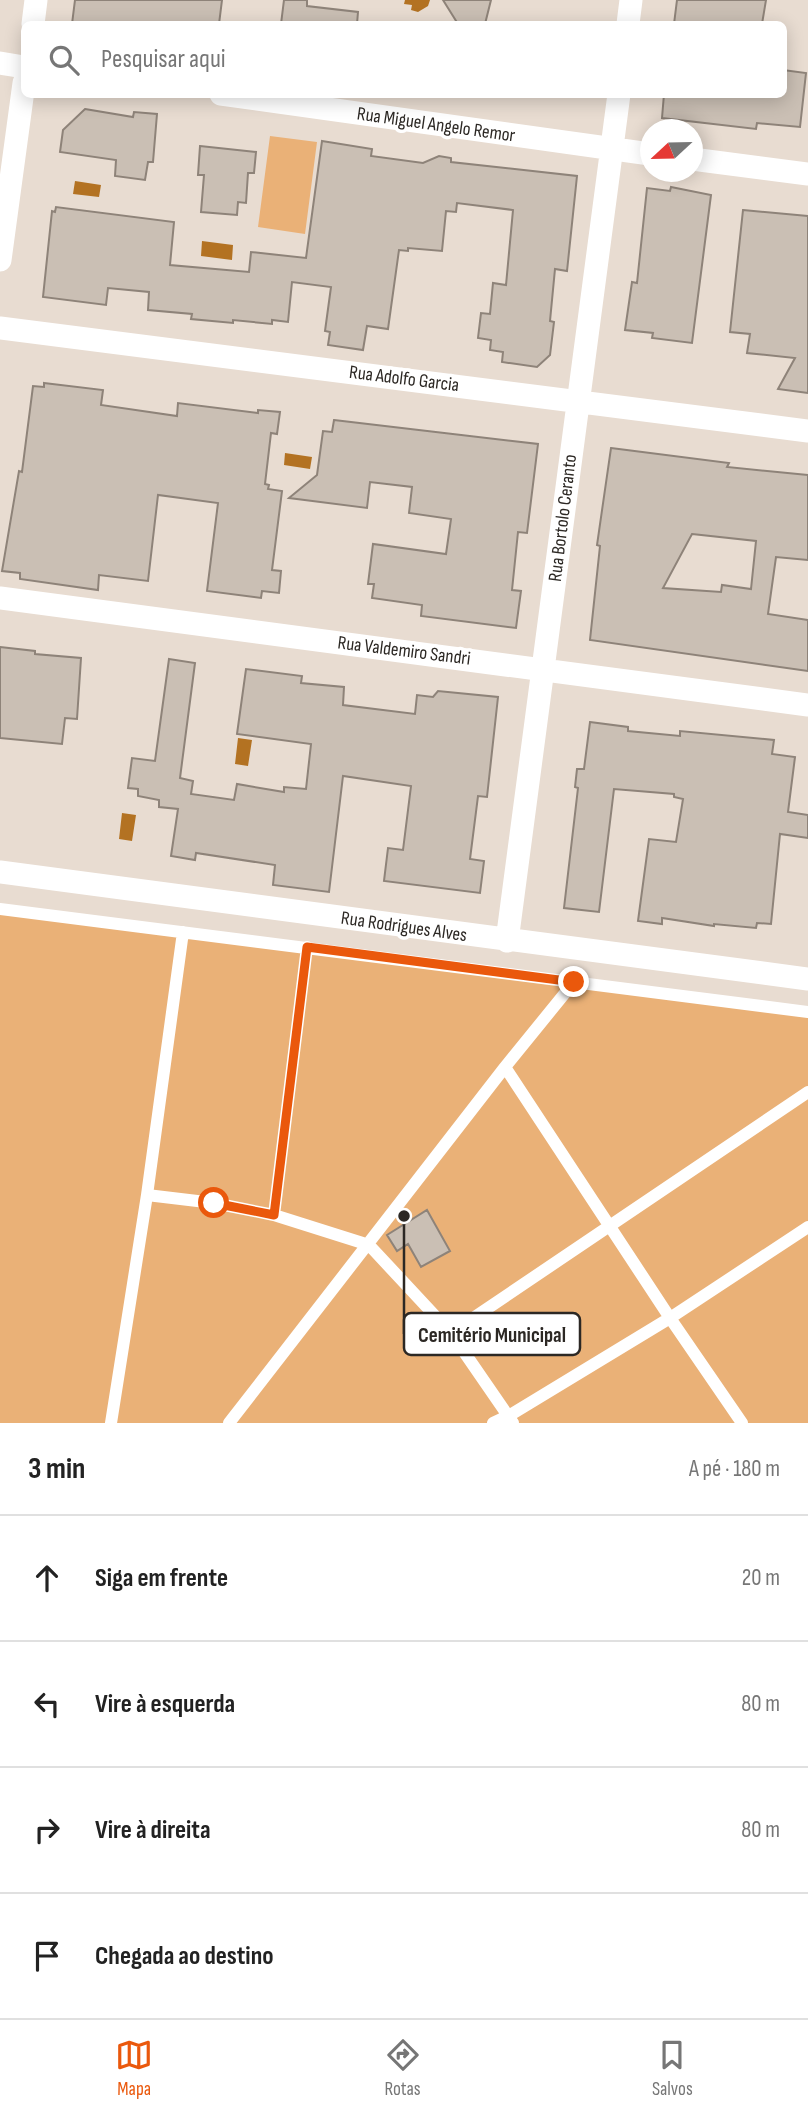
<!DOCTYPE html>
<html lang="pt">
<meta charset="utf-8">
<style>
:root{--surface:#fff;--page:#f6f6f6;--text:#222;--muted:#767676;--line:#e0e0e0;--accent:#ea580c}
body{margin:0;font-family:"Sofia Sans Condensed",sans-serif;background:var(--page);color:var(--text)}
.compass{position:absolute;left:640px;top:119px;width:63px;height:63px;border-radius:50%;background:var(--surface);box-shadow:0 4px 18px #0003;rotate:248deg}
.stop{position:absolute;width:21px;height:21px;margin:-16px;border:5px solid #ea580c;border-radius:50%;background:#fff}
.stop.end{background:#ea580c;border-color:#fff;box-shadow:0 2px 7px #0008}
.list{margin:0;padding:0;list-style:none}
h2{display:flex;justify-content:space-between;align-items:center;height:91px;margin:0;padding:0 28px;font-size:30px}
h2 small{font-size:23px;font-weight:400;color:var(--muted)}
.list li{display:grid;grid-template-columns:46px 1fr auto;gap:21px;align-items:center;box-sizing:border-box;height:126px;padding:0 28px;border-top:2px solid var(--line)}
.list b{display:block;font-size:26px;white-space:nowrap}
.list em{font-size:23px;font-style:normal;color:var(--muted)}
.icon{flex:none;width:38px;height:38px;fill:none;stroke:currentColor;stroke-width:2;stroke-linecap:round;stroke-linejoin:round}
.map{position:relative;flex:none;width:808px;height:1423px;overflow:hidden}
.search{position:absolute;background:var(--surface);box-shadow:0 4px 18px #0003;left:21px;right:21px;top:21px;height:77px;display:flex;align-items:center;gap:18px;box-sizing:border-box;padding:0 24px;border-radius:10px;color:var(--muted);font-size:26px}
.sheet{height:595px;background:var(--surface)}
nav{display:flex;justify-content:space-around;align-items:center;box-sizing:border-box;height:98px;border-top:2px solid var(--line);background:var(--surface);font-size:19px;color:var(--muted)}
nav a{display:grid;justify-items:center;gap:4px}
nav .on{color:var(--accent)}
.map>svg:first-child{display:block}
</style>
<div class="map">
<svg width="808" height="1423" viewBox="0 0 808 1423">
<rect width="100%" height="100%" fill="#e8dcd1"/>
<!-- green -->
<path fill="#eab177" d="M270 136 317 142 305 234 258 227Z
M0 907 808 1009V1423H0Z"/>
<!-- water -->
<path fill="#b37222" d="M405 0H430L428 6 418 12 411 10 412 5 404 4Z
M75 181 101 185 99 197 73 194Z
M202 241 233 245 232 260 201 256Z
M285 453 312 457 310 469 284 465Z
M238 738 252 740 248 766 235 764Z
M122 813 136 815 132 841 119 839Z"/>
<!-- building -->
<path fill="#cabfb4" stroke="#8e8379" stroke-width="2" fill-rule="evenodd" d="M75 0H222L219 24H72Z
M284 0H307V6L358 12 357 24H281Z
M443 0H491L485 24H458Z
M677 0H766L762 24H674Z
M783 70 806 73 800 127 757 123 756 129 662 118 664 94H783Z
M85 109 133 117 134 112 157 114 153 162H148L145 180 115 176 116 160 60 152 63 130Z
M322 141 372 149 371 156 423 163 439 156 451 158V162L577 176 567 271 555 269 550 321 554 322 550 355 537 367 502 362 503 352 490 350 491 340 478 338 481 313 490 314 493 283 506 285 513 210 457 203 456 212 446 211 442 251 408 248V251L399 250 388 329 367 326 363 350 328 345 330 332 325 331 331 287 292 282 288 322 272 320V324L233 320V323L191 319 192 314 148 310 149 292 108 288 106 305 43 297 52 211 55 212 56 207 174 222 170 265 249 272 251 252 306 258Z
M200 146 256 152 254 173H248L246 203 238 202 237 215 201 212 204 175H198Z
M671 187 711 195 692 343 652 338 653 333 625 330 632 282 637 283 647 188 670 191Z
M743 210 808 216V393L778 389 795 358 747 353 750 334 730 332Z
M44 383 103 390 101 405 177 416 178 403 258 413V410L280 412 277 434 271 433 265 484 269 485 268 489 282 491 272 570 281 571 279 593 262 591 261 598 207 591 218 503 158 495 148 581 99 575 98 590 20 579V573L2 571 19 471 22 472 33 386 44 387Z
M334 420 538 444 527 533 518 532 512 590 521 591 516 628 421 616 422 605 372 598 374 584H368L373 544 446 554 451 519 409 513 412 487 370 482 367 508 289 498 317 475 323 431 332 432Z
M611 448 729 463 727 467 808 475V560L776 557 768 614 808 620V671L590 640 600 546 597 545ZM692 534 756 541 751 589 722 585 721 592 663 588Z
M0 647 35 651V654L81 658 77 719 65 718 62 744 0 738Z
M169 659 195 663 180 778 193 781 191 794 234 800 237 784 284 792V787L306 789 311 744 237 734 246 669 302 676 301 683 344 687 343 705 415 714 417 695 433 697 438 691 498 697 487 797 478 796 470 859 484 861 480 893 384 881 388 848 403 850 411 786 343 776 329 892 273 885 275 865 196 853 195 860 171 856 178 809 159 807V800L138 796V789L128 788 132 758 155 761Z
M590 722 628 727V731L680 736V731L774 740 772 754 795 757 788 812 808 815V838L780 834 771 924 757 923 756 928 714 924V926L662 918V924L638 921 649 839 676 842 683 799 674 797V794L614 789 599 912 564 908 578 788 575 787 577 769H584Z
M427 1210 450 1251 421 1267 408 1244 397 1251 387 1235Z"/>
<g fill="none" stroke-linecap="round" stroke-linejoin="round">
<!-- service -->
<path stroke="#fff" stroke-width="12" d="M0 909 808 1012
M505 1067 670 1318 742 1423
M147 1195 214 1203 274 1215 369 1245 451 1333 513 1423
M274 1215 307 947
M451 1333 808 1092
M111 1423 147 1195 183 932
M229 1423 505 1067 574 982
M493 1423 510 1415 670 1318 808 1227"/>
<!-- minor -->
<path stroke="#fff" stroke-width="23" d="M33 24 36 0
M628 24 631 0
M0 63 24 67
M221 94 650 154
M692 159 808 174
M0 260 24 83
M0 328 808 431
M0 598 808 705
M0 872 808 979
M507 941 619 94"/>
</g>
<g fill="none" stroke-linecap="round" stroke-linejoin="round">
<!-- route -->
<path stroke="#ea580c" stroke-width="9" d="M214 1203 274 1215 307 947 574 982"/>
</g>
<g text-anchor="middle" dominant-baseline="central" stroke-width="7" stroke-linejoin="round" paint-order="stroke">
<!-- street labels -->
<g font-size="19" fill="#2c2824" stroke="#fff">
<text transform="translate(436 125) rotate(8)">Rua Miguel Angelo Remor</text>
<text transform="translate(404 379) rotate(7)">Rua Adolfo Garcia</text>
<text transform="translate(563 518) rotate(-83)">Rua Bortolo Ceranto</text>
<text transform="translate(404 651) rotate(7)">Rua Valdemiro Sandri</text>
<text transform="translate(404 927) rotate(8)">Rua Rodrigues Alves</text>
</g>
</g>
<!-- callouts -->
<path fill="none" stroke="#2c2824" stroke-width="2.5" d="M404 1216L404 1334"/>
<circle fill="#2c2824" stroke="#fff" stroke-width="2.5" cx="404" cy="1216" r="7"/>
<rect fill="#fff" stroke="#2c2824" stroke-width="2.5" x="404" y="1313" width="176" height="42" rx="7"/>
<g font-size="21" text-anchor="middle" font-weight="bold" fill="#2c2824">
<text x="492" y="1342">Cemitério Municipal</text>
</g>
</svg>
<svg class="compass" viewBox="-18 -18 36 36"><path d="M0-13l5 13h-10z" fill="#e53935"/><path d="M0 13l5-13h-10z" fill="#767676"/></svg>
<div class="stop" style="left:214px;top:1203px"></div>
<div class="stop end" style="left:574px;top:982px"></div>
<div class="search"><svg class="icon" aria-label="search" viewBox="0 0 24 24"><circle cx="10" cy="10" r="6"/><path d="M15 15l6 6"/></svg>Pesquisar aqui</div>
</div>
<section class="sheet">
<h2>3 min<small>A pé · 180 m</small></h2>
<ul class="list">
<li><svg class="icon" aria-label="ahead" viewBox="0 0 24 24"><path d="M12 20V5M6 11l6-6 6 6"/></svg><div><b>Siga em frente</b></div><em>20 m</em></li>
<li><svg class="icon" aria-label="left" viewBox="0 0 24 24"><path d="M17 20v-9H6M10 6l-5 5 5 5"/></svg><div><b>Vire à esquerda</b></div><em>80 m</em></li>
<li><svg class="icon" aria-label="right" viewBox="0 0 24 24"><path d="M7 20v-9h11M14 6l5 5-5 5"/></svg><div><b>Vire à direita</b></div><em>80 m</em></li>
<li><svg class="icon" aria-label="arrive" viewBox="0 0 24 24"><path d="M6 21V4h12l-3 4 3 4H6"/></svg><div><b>Chegada ao destino</b></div></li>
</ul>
</section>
<nav>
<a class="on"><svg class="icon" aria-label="map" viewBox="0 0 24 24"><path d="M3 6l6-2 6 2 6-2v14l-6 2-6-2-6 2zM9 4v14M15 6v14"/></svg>Mapa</a>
<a><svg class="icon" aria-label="directions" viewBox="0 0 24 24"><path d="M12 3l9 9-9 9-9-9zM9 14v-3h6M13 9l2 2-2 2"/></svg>Rotas</a>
<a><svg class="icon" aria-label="saved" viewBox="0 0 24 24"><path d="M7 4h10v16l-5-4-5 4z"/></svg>Salvos</a>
</nav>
